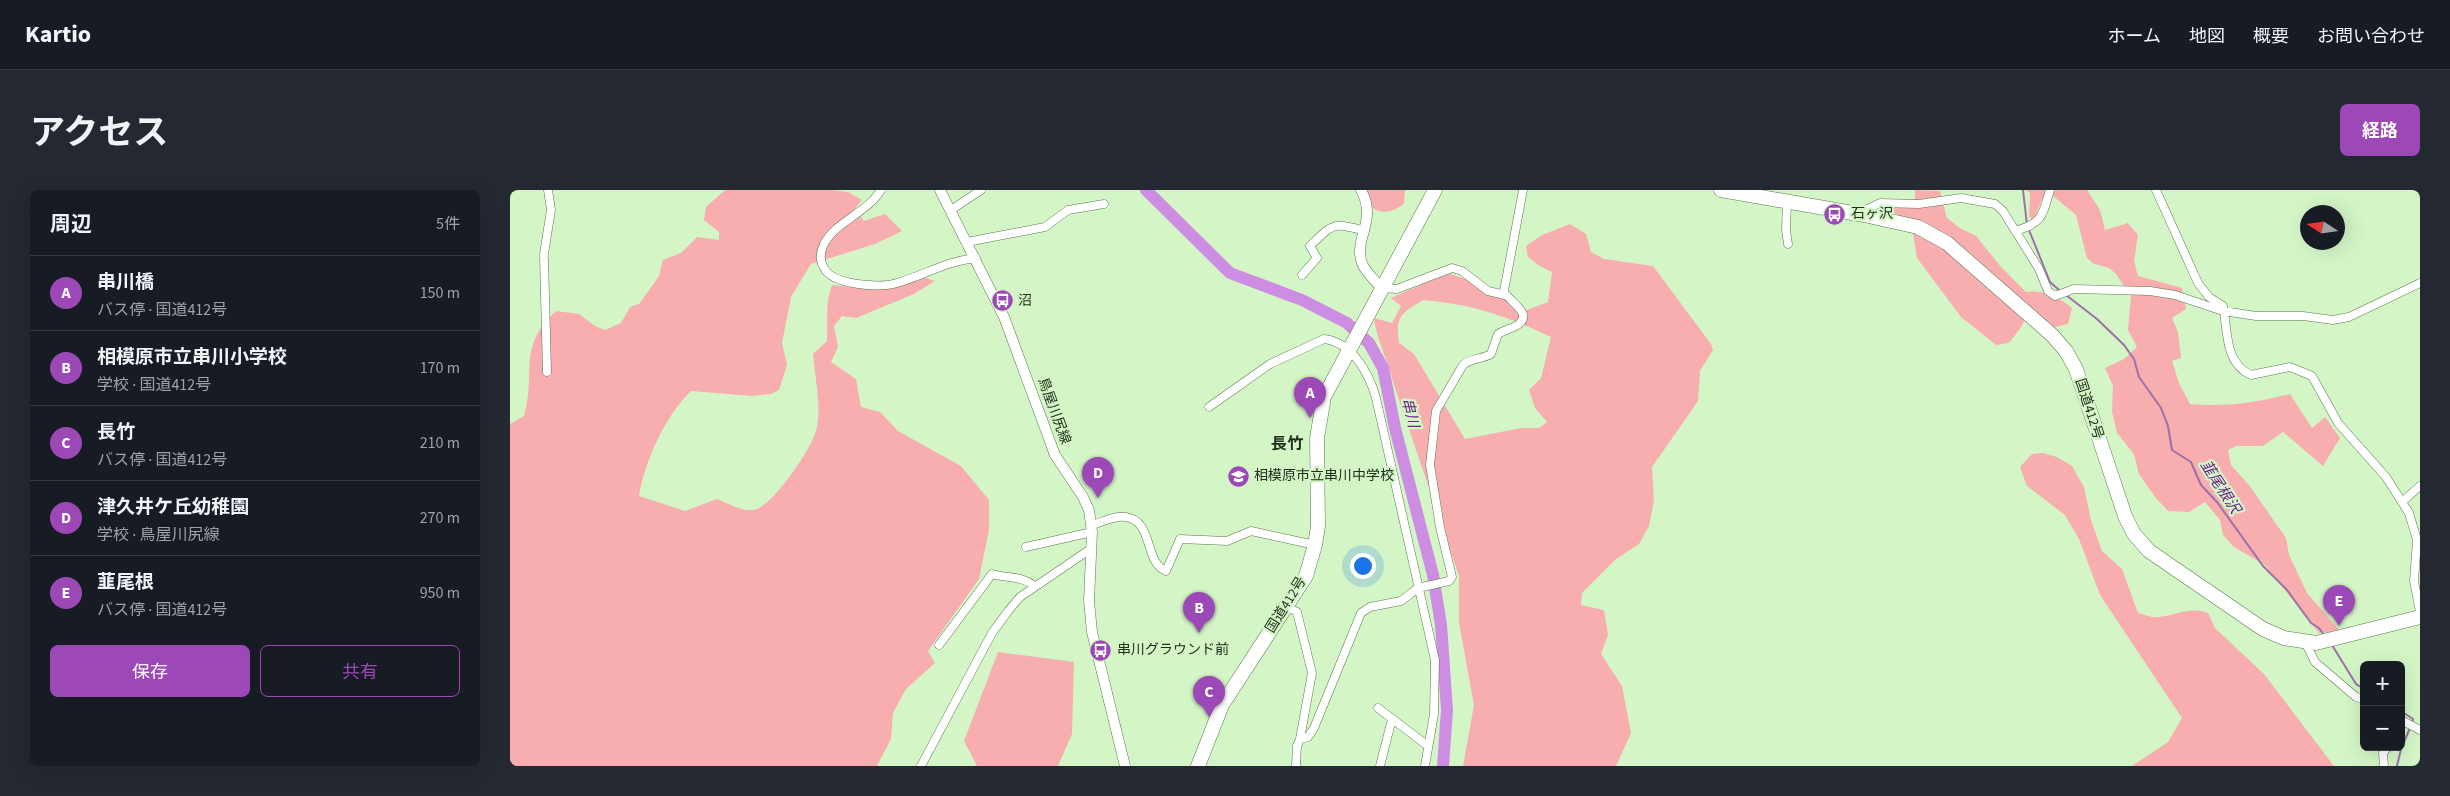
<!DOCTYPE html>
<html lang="ja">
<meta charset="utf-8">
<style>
:root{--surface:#171b24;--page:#242831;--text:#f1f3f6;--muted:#9ea1a6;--line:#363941;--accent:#9c48b7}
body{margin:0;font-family:"Source Sans 3","Noto Sans JP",sans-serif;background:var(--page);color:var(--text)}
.controls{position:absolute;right:15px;bottom:15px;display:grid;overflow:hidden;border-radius:8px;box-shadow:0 5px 20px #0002}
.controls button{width:45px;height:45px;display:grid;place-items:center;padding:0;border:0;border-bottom:1px solid var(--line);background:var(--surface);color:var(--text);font:25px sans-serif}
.compass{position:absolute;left:1790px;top:15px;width:45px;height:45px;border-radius:50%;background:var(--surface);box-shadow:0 5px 20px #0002;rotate:282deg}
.you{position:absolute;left:852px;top:375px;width:18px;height:18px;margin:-12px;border:4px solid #fff;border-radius:50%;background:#1a73e8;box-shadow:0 0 0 8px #1a73e833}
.badge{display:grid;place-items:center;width:32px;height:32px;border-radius:50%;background:var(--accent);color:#fff;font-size:16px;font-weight:700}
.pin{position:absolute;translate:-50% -41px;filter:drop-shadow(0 1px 2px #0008)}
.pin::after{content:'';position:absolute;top:26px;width:18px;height:15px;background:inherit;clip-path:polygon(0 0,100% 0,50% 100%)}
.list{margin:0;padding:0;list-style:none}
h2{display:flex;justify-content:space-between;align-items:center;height:65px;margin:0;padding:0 20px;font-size:21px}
h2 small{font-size:16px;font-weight:400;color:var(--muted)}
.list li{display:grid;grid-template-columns:32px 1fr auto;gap:15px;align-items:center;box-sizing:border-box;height:75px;padding:0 20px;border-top:1px solid var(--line)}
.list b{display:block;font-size:19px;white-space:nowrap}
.list p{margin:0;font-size:16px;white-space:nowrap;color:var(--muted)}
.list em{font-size:16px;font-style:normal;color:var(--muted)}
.actions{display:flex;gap:10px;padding:15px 20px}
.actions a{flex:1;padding:11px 0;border:1px solid var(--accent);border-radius:8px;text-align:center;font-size:18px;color:var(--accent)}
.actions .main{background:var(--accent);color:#fff}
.map{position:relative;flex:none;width:1910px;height:576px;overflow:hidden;border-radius:8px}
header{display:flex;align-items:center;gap:30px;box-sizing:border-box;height:70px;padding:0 25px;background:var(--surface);border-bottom:1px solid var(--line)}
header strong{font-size:24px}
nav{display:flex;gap:28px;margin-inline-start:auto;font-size:18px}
.intro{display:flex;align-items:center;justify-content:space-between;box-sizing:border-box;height:120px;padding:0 30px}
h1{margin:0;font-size:35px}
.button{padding:12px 22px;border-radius:8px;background:var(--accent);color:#fff;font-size:18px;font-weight:700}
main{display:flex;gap:30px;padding:0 30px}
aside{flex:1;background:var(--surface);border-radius:8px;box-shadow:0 5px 20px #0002}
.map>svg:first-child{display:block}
</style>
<header>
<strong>Kartio</strong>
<nav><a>ホーム</a><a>地図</a><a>概要</a><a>お問い合わせ</a></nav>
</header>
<div class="intro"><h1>アクセス</h1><a class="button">経路</a></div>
<main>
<aside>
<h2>周辺<small>5件</small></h2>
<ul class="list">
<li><span class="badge">A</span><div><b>串川橋</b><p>バス停 · 国道412号</p></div><em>150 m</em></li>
<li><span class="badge">B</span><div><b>相模原市立串川小学校</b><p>学校 · 国道412号</p></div><em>170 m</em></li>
<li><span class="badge">C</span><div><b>長竹</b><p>バス停 · 国道412号</p></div><em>210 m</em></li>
<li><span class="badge">D</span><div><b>津久井ケ丘幼稚園</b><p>学校 · 鳥屋川尻線</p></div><em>270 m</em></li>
<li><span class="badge">E</span><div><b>韮尾根</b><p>バス停 · 国道412号</p></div><em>950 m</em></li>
</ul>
<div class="actions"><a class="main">保存</a><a>共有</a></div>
</aside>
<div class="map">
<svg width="1910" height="576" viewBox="0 0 1910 576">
<rect width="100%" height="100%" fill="#d4f6c7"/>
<!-- green -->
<path fill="#f8adaf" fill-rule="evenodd" d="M215 0H322L338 2 352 10 345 18 354 31 375 24 392 41 365 54 301 74 281 107 272 153 277 175 269 200 261 204 242 206 181 201C155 226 135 271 129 306L175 321 207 309C218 313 235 324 247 319 265 312 304 256 307 237 311 214 305 187 303 164L317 151C318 131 315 113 322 95L367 100 416 88 425 91 404 104 346 128 332 126 324 136 328 157 321 172 346 189 351 217 370 222 388 241 451 276 479 310V340L469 389 418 461 425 473 396 499 383 523 381 549 367 576H0V234L14 226C27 182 6 158 46 121L69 124 85 136 95 140 111 133 120 117 129 114 149 86 153 70 171 63 187 47 209 50V42L194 30 196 17Z
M849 0H895L894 14C872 29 862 22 849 0Z
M1405 0 1430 1 1437 28 1450 38 1466 46 1491 77 1516 102C1531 99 1551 108 1562 118L1558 134 1541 138 1519 116 1512 136 1499 153 1486 155 1451 127 1407 68 1401 31 1376 19 1374 10 1405 9Z
M1516 0H1577L1590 20 1595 40 1618 33 1628 45 1624 71 1628 86 1672 98 1676 119 1662 128 1668 142 1671 168 1662 171 1669 193 1680 214C1717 217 1744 213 1780 204L1802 238 1815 227 1830 248 1813 276 1773 242 1753 256H1726L1718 260 1721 275 1739 295 1776 348 1779 365 1797 403 1830 441 1809 443 1755 375 1724 357 1713 345 1710 330 1695 312 1679 322 1658 321 1645 307 1629 284 1624 264 1607 243 1602 222 1603 196 1595 178 1614 169 1627 157 1618 140 1621 106 1606 84 1599 78 1584 74 1577 68 1566 25 1543 6 1532 9 1524 30 1519 27 1520 3Z
M1060 34 1076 44 1081 62 1094 69 1143 76 1201 154 1203 160 1190 181 1188 211 1142 277 1144 310 1139 336 1129 354 1106 369 1072 403 1071 415 1094 420 1098 445 1091 464 1112 496 1121 543 1106 576H953L964 515 949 433V386L883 192C878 170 867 151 864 128L882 133 891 116 881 108 938 83 985 99 995 109 1017 120 1038 112 1042 82 1028 75 1018 67 1016 56 1032 45ZM913 110C962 114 996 126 1041 147L1031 188 1019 200 1025 218 1037 232 1029 238H1011L955 249 904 164 889 153C885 127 891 123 913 110Z
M1533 263 1547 267 1562 276 1574 297 1581 330 1592 361 1612 379 1628 423C1634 424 1641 428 1647 427 1665 426 1680 416 1698 423L1705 438 1754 484 1824 576H1622L1658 552 1672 528 1590 405 1569 349 1555 325 1517 296 1510 277 1522 264Z
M488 462 564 472 562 544 548 576H467L454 551Z"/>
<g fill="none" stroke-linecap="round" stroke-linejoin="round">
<!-- stream -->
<path stroke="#9a71a8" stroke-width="2" d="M1513 0 1517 35
M1519 40 1540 92 1550 101
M1556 105 1587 129 1614 155 1624 169 1629 187 1651 218 1658 236 1662 260 1681 272 1691 295 1707 312 1753 376 1777 400 1801 433 1809 438 1814 445
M1822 455 1846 494 1854 499
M1891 521 1903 529 1902 534
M1887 576 1891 559 1900 538"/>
<!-- river -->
<path stroke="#cd8de3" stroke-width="12" d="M636 0 720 83 792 110 837 133 859 153 873 178 885 238 923 385 931 435 937 520 933 576"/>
<defs>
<path id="street" d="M371 0C357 23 326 31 314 54 309 64 310 74 317 82 329 95 370 98 387 93 415 85 436 71 466 68
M1646 0 1688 93 1699 107 1713 116C1718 140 1714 173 1741 185L1780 177 1802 186 1828 233 1876 287 1899 323 1907 350 1904 391 1910 422
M1277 12 1276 40 1278 54
M441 20 471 0
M1354 25 1355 20 1370 13 1409 14 1451 8 1485 14 1493 21 1529 79 1538 101 1545 106 1564 99 1640 101 1665 105 1713 121 1746 126H1793L1823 130 1839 127 1910 93
M1505 41C1533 33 1532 26 1540 0
M457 52 535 37 558 20 594 14
M34 64 41 20 38 0
M34 68 37 182
M792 85 807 68 800 56C824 33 822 32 855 41
M872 98 887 99 942 78 952 81 978 101 995 105
M699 217 760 174 814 149C842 152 859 183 866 208L925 470 924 524 915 576
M1893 311 1910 296
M582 335C593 332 605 325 616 327 644 331 634 373 656 381L670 349 717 351 741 341 805 355
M516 357 582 342
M777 417 787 422 802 483 790 549 798 547 804 538 851 423 860 417 891 411 908 398 939 391 942 387 930 337 920 275 926 221 953 175C962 168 972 169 981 164L988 144C994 140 1000 139 1006 136 1027 124 996 110 994 101L1013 0
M1795 452 1805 472 1846 507 1854 509
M429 455 482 384C499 389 510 385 525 396
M868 518 918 556
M1891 530 1910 540
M411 576 482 443 499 420 510 407 582 358
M786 576 787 556 790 549
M870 576 882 529
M1874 576 1873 563 1878 557"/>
<path id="secondary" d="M430 0 494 127 545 265 573 307 579 320 582 342 579 411 582 442 615 576
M851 0C868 31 843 48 852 73 855 82 865 90 871 98"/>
<path id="highway" d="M1211 0 1354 25 1408 37 1437 53 1542 145 1556 161 1566 179 1615 326 1624 344 1639 361 1753 439 1774 448 1806 453 1910 427
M688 576 712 515 796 386 805 355 808 336 807 248 814 207 925 0"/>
</defs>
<!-- street casing -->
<use href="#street" stroke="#59774d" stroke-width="9"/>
<!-- secondary casing -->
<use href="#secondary" stroke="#59774d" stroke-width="11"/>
<!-- highway casing -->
<use href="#highway" stroke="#59774d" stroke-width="15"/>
<!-- street -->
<use href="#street" stroke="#fff" stroke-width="8"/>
<!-- secondary -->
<use href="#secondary" stroke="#fff" stroke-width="10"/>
<!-- highway -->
<use href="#highway" stroke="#fff" stroke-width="14"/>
</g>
<!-- icons -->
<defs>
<symbol id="bus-disc" viewBox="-11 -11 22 22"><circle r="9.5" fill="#9c48b7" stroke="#d4f6c7"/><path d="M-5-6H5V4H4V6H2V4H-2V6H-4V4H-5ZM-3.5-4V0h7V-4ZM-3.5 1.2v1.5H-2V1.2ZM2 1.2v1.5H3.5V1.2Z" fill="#fff"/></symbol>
<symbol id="school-disc" viewBox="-11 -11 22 22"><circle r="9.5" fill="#9c48b7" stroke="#d4f6c7"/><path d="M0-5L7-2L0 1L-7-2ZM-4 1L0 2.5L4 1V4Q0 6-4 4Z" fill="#fff"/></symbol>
</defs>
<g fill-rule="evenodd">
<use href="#bus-disc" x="1312" y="12" width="25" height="25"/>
<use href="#bus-disc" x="480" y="98" width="25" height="25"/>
<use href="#school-disc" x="716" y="274" width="25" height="25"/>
<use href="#bus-disc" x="578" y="448" width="25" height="25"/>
</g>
<g text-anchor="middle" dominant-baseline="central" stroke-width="4.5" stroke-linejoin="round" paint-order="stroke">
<!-- poi labels -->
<g font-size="14" fill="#222f1d" stroke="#d4f6c7" text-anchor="start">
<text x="1341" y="24">石ヶ沢</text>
<text x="508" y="111">沼</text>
<text x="744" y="286">相模原市立串川中学校</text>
<text x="607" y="460">串川グラウンド前</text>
</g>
<!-- street labels -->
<g font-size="14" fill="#222f1d" stroke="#d4f6c7">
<text transform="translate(1579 219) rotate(72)">国道412号</text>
<text transform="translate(544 221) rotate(70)">鳥屋川尻線</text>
<text transform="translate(776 415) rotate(-58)">国道412号</text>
</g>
<!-- water labels -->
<g font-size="15" font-style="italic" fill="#6e2085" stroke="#d4f6c7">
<text transform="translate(900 223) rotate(76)">串川</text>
<text transform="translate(1710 297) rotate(57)">韮尾根沢</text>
</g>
<!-- quarter labels -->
<g font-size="16" font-weight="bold" fill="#222f1d" stroke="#d4f6c7">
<text x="777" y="254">長竹</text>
</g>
</g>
</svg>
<div class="controls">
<button>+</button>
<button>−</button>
</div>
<svg class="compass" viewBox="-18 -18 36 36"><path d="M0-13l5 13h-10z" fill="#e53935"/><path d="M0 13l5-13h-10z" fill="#9ea1a6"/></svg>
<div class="you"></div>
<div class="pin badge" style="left:800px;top:228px">A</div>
<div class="pin badge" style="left:689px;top:443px">B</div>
<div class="pin badge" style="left:699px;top:527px">C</div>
<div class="pin badge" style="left:588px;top:308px">D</div>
<div class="pin badge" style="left:1829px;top:436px">E</div>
</div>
</main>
